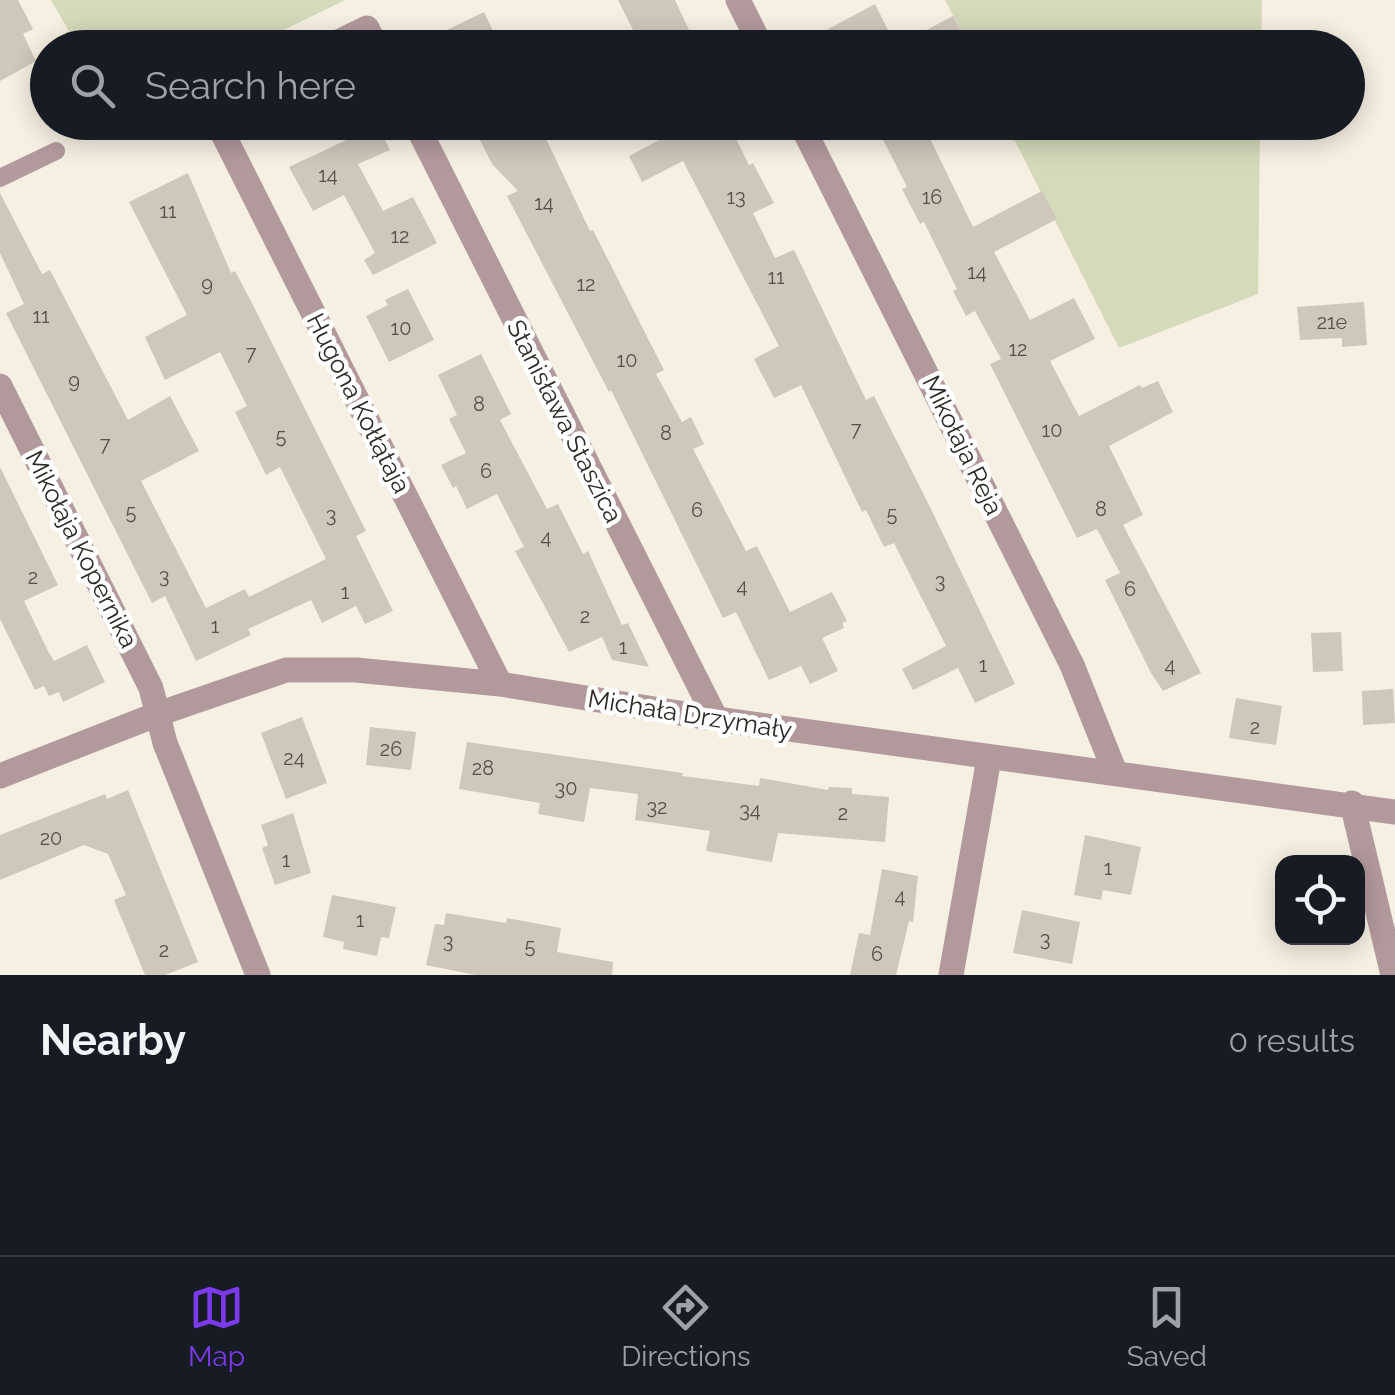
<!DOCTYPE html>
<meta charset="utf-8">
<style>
:root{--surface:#171b24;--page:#242831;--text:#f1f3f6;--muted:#9ea1a6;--line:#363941;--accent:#7c3aed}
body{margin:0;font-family:Raleway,sans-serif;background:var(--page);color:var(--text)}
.controls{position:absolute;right:30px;bottom:30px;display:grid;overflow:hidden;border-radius:20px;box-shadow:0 5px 25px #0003}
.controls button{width:90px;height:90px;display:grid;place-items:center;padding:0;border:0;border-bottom:2px solid var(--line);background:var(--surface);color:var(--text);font:50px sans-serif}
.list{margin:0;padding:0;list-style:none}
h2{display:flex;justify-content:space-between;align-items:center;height:130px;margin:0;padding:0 40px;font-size:42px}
h2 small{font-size:32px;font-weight:400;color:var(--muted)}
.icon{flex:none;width:55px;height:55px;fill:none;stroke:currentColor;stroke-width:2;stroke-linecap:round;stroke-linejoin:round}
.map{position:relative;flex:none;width:1395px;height:975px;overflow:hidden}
.search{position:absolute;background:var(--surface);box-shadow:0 5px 25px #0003;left:30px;right:30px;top:30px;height:110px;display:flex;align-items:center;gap:25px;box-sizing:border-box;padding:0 35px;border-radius:55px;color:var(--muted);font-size:38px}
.sheet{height:280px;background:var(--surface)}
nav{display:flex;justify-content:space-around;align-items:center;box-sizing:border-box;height:140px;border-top:2px solid var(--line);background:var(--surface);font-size:28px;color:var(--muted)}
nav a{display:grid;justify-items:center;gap:5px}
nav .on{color:var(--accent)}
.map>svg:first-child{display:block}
</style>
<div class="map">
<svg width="1395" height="975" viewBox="0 0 1395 975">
<rect width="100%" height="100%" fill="#f6f0e2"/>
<!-- green -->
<path fill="#d4daba" d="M51 0H345L249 47H78Z
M945 0H1262L1261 47H969Z
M1006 123H1260L1258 294 1119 348Z"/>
<!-- building -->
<path fill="#cfc7ba" d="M0 0H18L33 29 23 34 36 61 0 81Z
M618 0H675L690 32 684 35 690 48H642Z
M875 4 896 46 953 16 969 48H793Z
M484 12 501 48H410Z
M471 122H538L590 231 593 230 664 370 656 374 682 422 691 417 704 444 693 449 746 551 757 546 790 612 832 592 847 621 842 623 844 628 822 638 838 671 810 684 801 666 769 680 736 612 723 618 611 390 609 392 507 196 518 191 492 164Z
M693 122H728L749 165 753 163 774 203 753 213 775 258 794 250 866 400 874 396 930 507 1015 684 975 703 958 668 913 690 902 669 946 646 894 543 884 547 866 510 862 512 801 385 774 398 754 359 779 346 683 161 642 182 629 156Z
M874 122H922L973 227 1042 191 1057 219 994 252 1030 320 1074 298 1095 339 1050 361 1079 416 1140 385 1142 388 1158 381 1173 412 1109 446 1143 515 1123 525 1201 673 1163 691 1151 673 1105 580 1120 573 1097 529 1077 538 990 364 1001 359 975 311 966 316 953 291 957 289 924 222 920 224 902 189 907 187Z
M378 125 390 150 358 164 383 211 413 197 437 243 373 275 364 260 375 253 344 195 313 211 289 167Z
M188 173 231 273 235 271 252 303 366 531 356 536 393 611 365 624 356 606 322 623 311 600 248 629 251 635 196 661 165 596 152 603 6 313 24 304 0 253V193L42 274 50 270 128 420 170 396 199 451 141 481 206 608 245 589 249 597 326 559 280 467 266 475 235 412 247 406 220 352 165 380 145 337 187 315 129 202Z
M408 289 434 340 389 362 366 316 388 305 385 300Z
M1364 302 1367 345 1342 347V338L1300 340 1297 307Z
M481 354 511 414 500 420 547 509 558 504 583 554 588 551 622 625 628 623 649 667 612 660 602 637 569 652 515 551 524 547 497 494 467 509 456 486 453 488 441 465 466 453 449 419 457 415 438 375Z
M0 467 58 585 24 601 48 651 54 661 87 645 105 682 63 702 59 692 49 696 44 686 35 690 0 619Z
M1341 632 1343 671 1313 672 1311 633Z
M1393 689 1395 723 1363 725 1362 691Z
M1236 698 1282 706 1276 745 1229 738Z
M302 717 327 783 286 799 261 733Z
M370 727 416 732 411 770 366 765Z
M467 742 683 773 682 776 759 786 760 778 828 790 829 787 852 788V794L889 797 885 842 778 833 772 862 706 851 710 831 635 820 638 794 590 788 584 822 538 814 540 803 459 789Z
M128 790 198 962 165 975H145L114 900 126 895 108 854 84 845 0 880V835L105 794 107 799Z
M293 813 311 873 275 885 262 848 268 845 261 825Z
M1085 835 1141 847 1131 895 1103 890 1101 900 1074 895Z
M882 869 918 876 913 922 909 921 896 975H850L859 933 870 935Z
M332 895 396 907 389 938 381 937 377 956 343 949 344 942 323 937Z
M1022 910 1080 922 1072 964 1013 953Z
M446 913 506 923 507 918 561 928 557 952 613 962 612 975H476L426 965 435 924 444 925Z"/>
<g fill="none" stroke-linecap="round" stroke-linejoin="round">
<!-- lane -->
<path stroke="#b2999c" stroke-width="18" d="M0 178 56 151"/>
<!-- street -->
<path stroke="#b2999c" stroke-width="25" d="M738 0 762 48
M326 48 367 28 377 48
M217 122 500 684
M415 122 716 719
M800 122 1072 665 1115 772
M0 386 151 688 165 743 258 975
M0 776 158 714 286 670H356L500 684 716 719 1395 812
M1352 803 1393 975
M951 975 989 758"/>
</g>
<g text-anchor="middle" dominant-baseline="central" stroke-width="9" stroke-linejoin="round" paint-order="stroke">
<!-- number labels -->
<g font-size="20" fill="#55514a">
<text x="328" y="175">14</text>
<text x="736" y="197">13</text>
<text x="932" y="197">16</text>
<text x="544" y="203">14</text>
<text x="168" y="211">11</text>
<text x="400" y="236">12</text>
<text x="977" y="272">14</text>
<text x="776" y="277">11</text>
<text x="207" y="284">9</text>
<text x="586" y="284">12</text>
<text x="41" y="316">11</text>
<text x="1332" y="322">21e</text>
<text x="401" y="328">10</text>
<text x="1018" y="349">12</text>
<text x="251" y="353">7</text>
<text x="627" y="360">10</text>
<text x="74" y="381">9</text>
<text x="479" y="404">8</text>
<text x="856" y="429">7</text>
<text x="1052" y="430">10</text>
<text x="666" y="433">8</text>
<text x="281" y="436">5</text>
<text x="105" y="444">7</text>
<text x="486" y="471">6</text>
<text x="1101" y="509">8</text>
<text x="697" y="510">6</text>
<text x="131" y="512">5</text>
<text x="892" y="514">5</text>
<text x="331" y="515">3</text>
<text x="546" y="537">4</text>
<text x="164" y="576">3</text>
<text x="33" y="577">2</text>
<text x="940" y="581">3</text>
<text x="742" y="586">4</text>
<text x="1130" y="589">6</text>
<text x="345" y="592">1</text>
<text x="585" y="616">2</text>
<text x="215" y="626">1</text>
<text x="623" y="647">1</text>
<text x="983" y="665">1</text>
<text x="1170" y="665">4</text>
<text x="1255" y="727">2</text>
<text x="391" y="749">26</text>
<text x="294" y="758">24</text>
<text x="483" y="768">28</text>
<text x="566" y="788">30</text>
<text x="657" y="807">32</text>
<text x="750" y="810">34</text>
<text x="843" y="813">2</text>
<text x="51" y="838">20</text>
<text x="286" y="860">1</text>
<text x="1108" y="868">1</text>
<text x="900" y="896">4</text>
<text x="360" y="920">1</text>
<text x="1045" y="939">3</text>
<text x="448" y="941">3</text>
<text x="530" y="946">5</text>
<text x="164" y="950">2</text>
<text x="877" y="954">6</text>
</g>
<!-- street labels -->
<g font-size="25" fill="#2c2a24" stroke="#fff">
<text transform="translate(359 403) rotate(63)">Hugona Kołłątaja</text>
<text transform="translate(565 421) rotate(63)">Stanisława Staszica</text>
<text transform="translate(963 445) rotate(64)">Mikołaja Reja</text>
<text transform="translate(82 549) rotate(63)">Mikołaja Kopernika</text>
<text transform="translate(690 714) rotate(9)">Michała Drzymały</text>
</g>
</g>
</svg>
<div class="controls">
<button><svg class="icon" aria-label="locate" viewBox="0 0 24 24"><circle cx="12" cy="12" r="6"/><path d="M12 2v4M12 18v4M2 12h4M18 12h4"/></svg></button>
</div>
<div class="search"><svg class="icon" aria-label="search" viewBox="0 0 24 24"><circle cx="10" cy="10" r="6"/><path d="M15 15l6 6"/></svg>Search here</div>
</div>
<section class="sheet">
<h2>Nearby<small>0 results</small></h2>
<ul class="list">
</ul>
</section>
<nav>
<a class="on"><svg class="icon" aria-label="map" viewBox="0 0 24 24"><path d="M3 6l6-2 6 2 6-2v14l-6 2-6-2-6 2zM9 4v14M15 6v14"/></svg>Map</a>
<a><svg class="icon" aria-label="directions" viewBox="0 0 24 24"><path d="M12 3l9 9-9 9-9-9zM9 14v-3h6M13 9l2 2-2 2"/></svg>Directions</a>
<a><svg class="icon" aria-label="saved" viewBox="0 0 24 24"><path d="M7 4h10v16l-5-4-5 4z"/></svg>Saved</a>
</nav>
